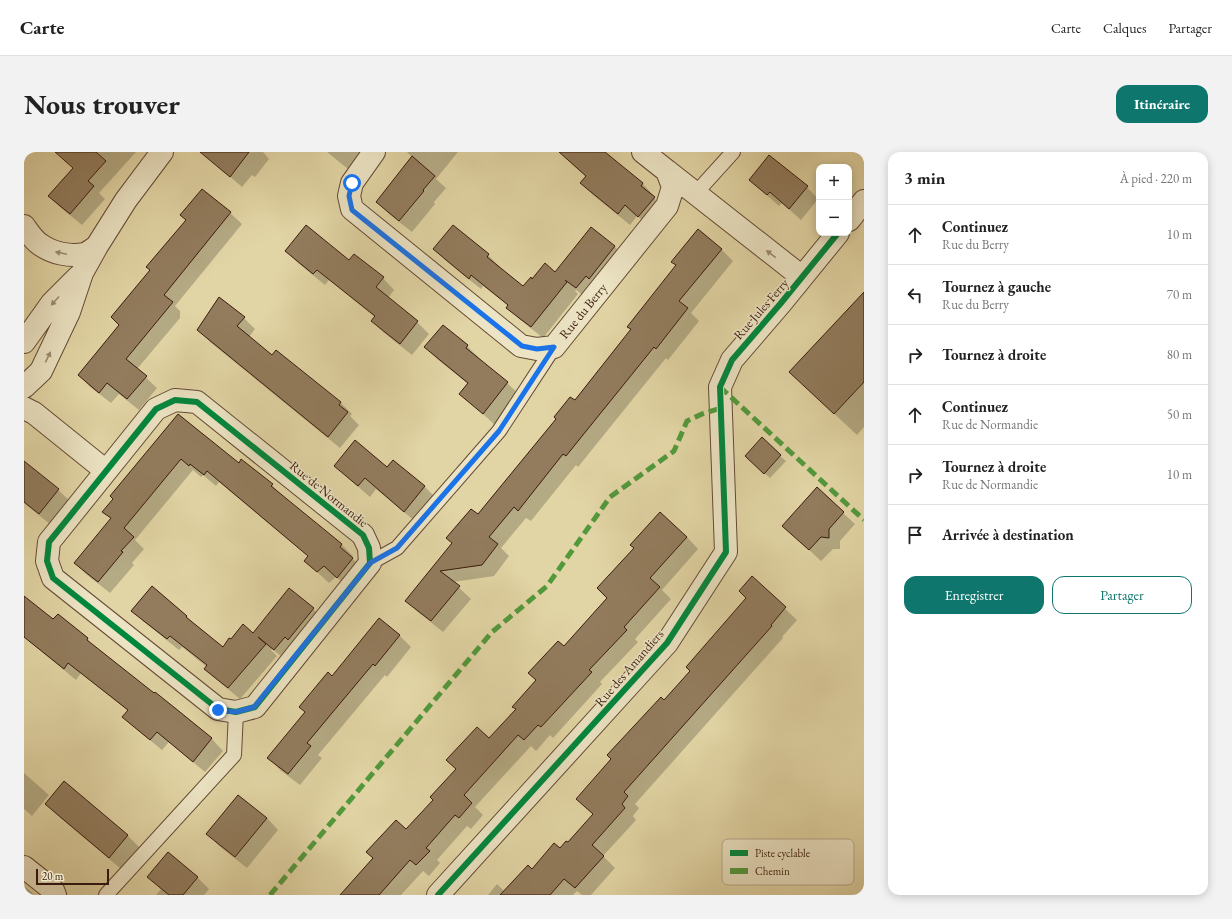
<!DOCTYPE html>
<html lang="fr">
<meta charset="utf-8">
<style>
:root{--surface:#fff;--page:#f2f2f2;--text:#222;--muted:#767676;--line:#e0e0e0;--accent:#0f766e}
body{margin:0;font-family:"EB Garamond",serif;background:var(--page);color:var(--text)}
.controls{position:absolute;right:12px;top:12px;display:grid;overflow:hidden;border-radius:8px;box-shadow:0 2px 10px #0003}
.controls button{width:36px;height:36px;display:grid;place-items:center;padding:0;border:0;border-bottom:1px solid var(--line);background:var(--surface);color:var(--text);font:20px sans-serif}
.scale{position:absolute;left:12px;bottom:10px;width:73px;box-sizing:border-box;padding-left:4px;border:2px solid #3b1b0e;border-top:0;font-size:11px;line-height:14px;white-space:nowrap;color:#3b1b0e;-webkit-text-stroke:3px #ece4c4;paint-order:stroke}
.stop{position:absolute;width:12px;height:12px;margin:-9px;border:3px solid #1a73e8;border-radius:50%;background:#fff}
.stop.end{background:#1a73e8;border-color:#fff;box-shadow:0 1px 4px #0008}
.list{margin:0;padding:0;list-style:none}
h2{display:flex;justify-content:space-between;align-items:center;height:52px;margin:0;padding:0 16px;font-size:17px}
h2 small{font-size:13px;font-weight:400;color:var(--muted)}
.list li{display:grid;grid-template-columns:26px 1fr auto;gap:12px;align-items:center;box-sizing:border-box;height:60px;padding:0 16px;border-top:1px solid var(--line)}
.list b{display:block;font-size:15px;white-space:nowrap}
.list p{margin:0;font-size:13px;white-space:nowrap;color:var(--muted)}
.list em{font-size:13px;font-style:normal;color:var(--muted)}
.actions{display:flex;gap:8px;padding:12px 16px}
.actions a{flex:1;padding:9px 0;border:1px solid var(--accent);border-radius:12px;text-align:center;font-size:14px;color:var(--accent)}
.actions .main{background:var(--accent);color:#fff}
.icon{flex:none;width:22px;height:22px;fill:none;stroke:currentColor;stroke-width:2;stroke-linecap:round;stroke-linejoin:round}
.map{position:relative;flex:none;width:840px;height:743px;overflow:hidden;border-radius:12px}
header{display:flex;align-items:center;gap:24px;box-sizing:border-box;height:56px;padding:0 20px;background:var(--surface);border-bottom:1px solid var(--line)}
header strong{font-size:19px}
nav{display:flex;gap:22px;margin-inline-start:auto;font-size:14px}
.intro{display:flex;align-items:center;justify-content:space-between;box-sizing:border-box;height:96px;padding:0 24px}
h1{margin:0;font-size:28px}
.button{padding:10px 18px;border-radius:12px;background:var(--accent);color:#fff;font-size:14px;font-weight:700}
main{display:flex;gap:24px;padding:0 24px}
aside{flex:1;background:var(--surface);border-radius:12px;box-shadow:0 2px 10px #0003}
.map>svg:first-child{display:block}
</style>
<header>
<strong>Carte</strong>
<nav><a>Carte</a><a>Calques</a><a>Partager</a></nav>
</header>
<div class="intro"><h1>Nous trouver</h1><a class="button">Itinéraire</a></div>
<main>
<div class="map">
<svg width="840" height="743" viewBox="0 0 840 743">
<rect width="100%" height="100%" fill="#e2d5a5"/>
<filter id="stains"><feTurbulence type="fractalNoise" baseFrequency=".005" numOctaves="4"/><feColorMatrix values="0 0 0 0 .2 0 0 0 0 .09 0 0 0 0 .02 0 0 0 .5 -.17"/></filter>
<radialGradient id="worn" r=".72"><stop offset=".6" stop-color="#630" stop-opacity="0"/><stop offset="1" stop-color="#630" stop-opacity=".3"/></radialGradient>
<!-- shadow -->
<path fill="#0003" d="M52 0H112L75 41 81 47 58 73 37 56 25 44 50 16Z
M193 0H239L245 7 231 25 228 23 218 35 187 8Z
M303 0H338L324 17Z
M383 0H434L412 27 422 36 410 50 411 52 388 80 365 62 353 50 388 5Z
M535 0H579L619 32 630 44 629 45 641 58 627 76 613 64 606 73 569 43 557 31 562 25Z
M726 28 783 35 794 47 777 68 758 51 755 54Z
M206 61 218 72 151 154 156 159V166L113 217 133 236 115 258 95 242 87 251 66 235 55 223Z
M567 76 591 95 602 107 564 147 552 138 551 139 554 142 519 186 495 167 484 155 485 154 459 134 457 137 422 109 410 97 464 103 476 115 475 116 500 136 508 128 531 121Z
M697 97 709 109 667 161 675 169 644 208 642 206 554 315 552 313 507 369 502 366 477 396 485 404 470 424 429 430 447 447 419 480 394 460 382 449 551 250 608 177 652 114 649 110Z
M262 99 325 109 359 126 370 138 364 146 393 170 405 182 388 203 360 181 348 169 352 166 305 128 301 133 274 111Z
M840 142V275L833 283 789 242Z
M220 166 231 177 225 185 248 205 252 200 317 251 328 262 326 264 335 273 316 296 186 190 175 178Z
M443 194 455 206 454 207 483 231 495 242 471 273 437 242 444 232 413 207 402 195Z
M154 263 215 312 248 333 259 345 318 393 329 404 328 406 340 418 325 436 312 425 305 431 281 409 285 405 195 330 192 334 179 323 177 325 169 318 111 388 120 397 108 411 110 413 86 441 63 423 51 411 87 367 80 360Z
M756 304 762 309 746 326 728 310Z
M369 309 401 335 412 346 392 370 352 337 346 345 323 325 311 314 363 316Z
M0 322 34 338 46 349 27 373 0 351Z
M819 361 831 372 816 389V397H809L797 409 759 374Z
M663 385 674 397 638 438 647 447 611 487 614 490 576 530 578 532 529 586 526 583 512 599 507 594 451 655 459 663 447 677 443 674 413 708 416 711 405 724 399 719 377 743H317L382 678 493 558 540 496Z
M728 426 773 468 758 485 759 486 611 652 615 656 609 664 612 668 579 704 591 716 567 743H558L553 739 549 743H464L473 732 481 740 536 698 544 691 570 662 641 550 667 519 724 447Z
M0 445 29 469 63 487 74 499 130 542 151 557 188 587 199 599 181 620 145 590 138 598 111 576 99 565 104 559 57 521 52 528 0 485Z
M289 457 301 468 263 509 248 497 247 498 253 504 216 547 193 528 181 517 183 515 158 495 155 498 120 470 109 459 162 464 173 475 199 496Z
M355 467 376 484 387 495 363 525 361 523 294 603 298 606 276 633 256 618 245 606Z
M0 621 25 643 8 664 0 657Z
M40 631 104 684 115 695 97 717 34 664 23 652Z
M243 666 254 678 223 716 195 694 184 682Z
M124 725H173L185 737 180 743H132L137 737Z
M0 734 11 743H0Z"/>
<!-- building -->
<path fill="#927c5d" stroke="#3b1b0e" d="M31 0H72L82 9 64 29 70 34 46 62 24 44 49 16Z
M176 0H225L206 25Z
M535 0H581L619 31 617 34 631 45 614 65 601 53 594 62 556 31 562 24Z
M745 3 784 34 765 57 746 40 743 43 725 28Z
M388 4 411 24 399 38 400 39 375 69 352 50Z
M178 37 207 60 140 143 149 150 102 207 123 224 103 247 83 231 75 241 54 223 95 173 87 165 126 118 122 115 162 68 156 63Z
M282 73 325 108 330 102 360 125 352 135 394 169 376 192 347 169 351 164 293 118 289 122 261 99Z
M429 73 465 102 463 105 499 134 507 125 508 127 521 111 531 120 567 75 591 94 565 127 562 124 552 136 541 128 543 130 507 175 482 156 484 153 447 123 445 127 409 97Z
M674 77 698 97 655 149 664 156 632 197 630 195 542 304 539 302 494 359 490 355 465 385 474 392 458 413 416 419 436 434 407 469 381 449 428 391 422 386 447 357 454 362 532 267 530 265 546 245 551 248 607 177 603 175 652 113 647 110Z
M840 140V230L810 262 765 220Z
M195 145 221 165 213 174 248 203 252 198 317 250 315 253 324 260 304 285 173 178Z
M419 173 444 193 442 196 484 230 459 262 435 242 444 231 400 195Z
M154 262 215 311 217 307 249 332 247 334 318 392 316 395 329 406 313 426 300 414 293 420 280 409 284 404 183 319 180 323 166 312 165 314 157 307 100 376 110 385 97 399 99 400 74 430 50 411 87 366 78 360 89 347 86 344Z
M738 285 757 303 740 322 721 304Z
M331 288 363 315 369 308 401 334 380 360 341 326 334 334 310 314Z
M0 309 35 337 15 362 0 350Z
M793 335 820 360 805 377V386L797 385 785 398 758 374Z
M636 360 663 385 626 426 636 435 600 475 603 478 565 518 568 520 517 575 514 573 500 588 494 583 440 643 448 651 435 666 431 663 402 696 406 699 392 713 386 708 355 743H316L349 706 342 700 372 668 382 677 409 648 406 645 432 617 422 608 453 575 465 586 492 557 488 555 512 528 504 521 534 489 540 494 583 446 573 436 610 396 606 393Z
M728 424 762 455 747 473 748 474 600 640 604 644 598 652 601 656 568 693 580 704 551 736 540 727 526 743H476L504 713 508 717 530 691 536 696 542 689 544 690 569 662 552 647 587 607 583 603 637 545 640 548 666 519 662 515 722 446 715 439Z
M128 434 163 464 162 465 199 495 205 486 207 487 219 472 229 481 265 436 290 456 264 488 261 485 250 498 234 485 242 492 204 536 180 517 183 513 146 484 143 487 107 459Z
M0 444 29 467 34 462 64 486 63 488 130 541 131 540 151 556 188 586 169 610 133 580 126 588 98 565 104 558 44 511 40 517 0 485Z
M355 466 376 483 351 514 349 512 283 591 287 594 264 622 243 606 281 560 275 555 304 520 308 524Z
M40 629 104 683 85 706 21 652Z
M214 643 243 666 211 705 182 682Z
M144 700 174 725 159 743H145L123 725Z"/>
<g fill="none" stroke-linecap="round" stroke-linejoin="round">
<defs>
<path id="lane" d="M671 42 709 0
M346 411 373 396 475 279 530 195
M82 743 210 603 212 560"/>
<path id="street" d="M350 0 328 31 325 44 328 57 497 194 513 197 530 195 643 54 649 35 643 19 619 0
M643 19 778 125
M825 68 840 49
M0 74C5 81 10 89 17 93 28 101 46 105 60 102 64 101 69 97 73 94
M0 190 28 151 54 125
M0 235 17 219 45 160 58 121 73 94 102 48 138 0
M151 248 173 250 339 383 345 396 346 411 231 555 212 560 194 557 29 426 23 409 25 390 132 257Z
M0 256 10 261 82 319
M0 715 29 738 31 743
M414 743 643 491 702 400 696 235 708 208 757 151 814 81"/>
</defs>
<!-- lane casing -->
<use href="#lane" stroke="#654a34" stroke-width="16"/>
<!-- street casing -->
<use href="#street" stroke="#654a34" stroke-width="24"/>
<!-- lane -->
<use href="#lane" stroke="#ece4c4" stroke-width="14"/>
<!-- street -->
<use href="#street" stroke="#ece4c4" stroke-width="22"/>
<!-- quiet -->
<path stroke="#52993c" stroke-width="5" stroke-dasharray="10 5" stroke-linecap="butt" d="M696 235 840 368
M246 743 468 480 523 434 586 345 650 299 663 269 678 262 697 256"/>
<defs>
<path id="cycleway" d="M151 248 173 250 339 383 345 396 346 411 231 555 212 560 194 557 29 426 23 409 25 390 132 257Z
M414 743 643 491 702 400 696 235 708 208 757 151 814 81"/>
</defs>
<!-- cycleway casing -->
<use href="#cycleway" stroke="#ece4c4" stroke-width="8"/>
<!-- cycleway -->
<use href="#cycleway" stroke="#00873e" stroke-width="6"/>
</g>
<!-- one-way arrows -->
<defs><path id="oneway-solid" d="M-6-.8H1V-3.2L6.5 0L1 3.2V.8H-6Z"/></defs>
<g fill="#9c8a72">
<use href="#oneway-solid" transform="translate(37 101) rotate(-168)"/>
<use href="#oneway-solid" transform="translate(747 102) rotate(-143)"/>
<use href="#oneway-solid" transform="translate(31 149) rotate(132)"/>
<use href="#oneway-solid" transform="translate(24 205) rotate(-64)"/>
</g>
<g fill="none" stroke-linecap="round" stroke-linejoin="round">
<!-- route -->
<path stroke="#1a73e8" stroke-width="5" d="M194 558 212 560 230 555 346 411 373 396 475 279 530 195 513 197 498 194 328 58 325 44 328 31"/>
</g>
<g text-anchor="middle" dominant-baseline="central" stroke-width="3" stroke-linejoin="round" paint-order="stroke">
<!-- street labels -->
<g font-size="13" fill="#3b1b0e" stroke="#ece4c4">
<text transform="translate(737 157) rotate(-49)">Rue Jules Ferry</text>
<text transform="translate(559 159) rotate(-51)">Rue du Berry</text>
<text transform="translate(305 342) rotate(39)">Rue de Normandie</text>
<text transform="translate(605 516) rotate(-49)">Rue des Amandiers</text>
</g>
</g>
<!-- legend -->
<rect x="698" y="687" width="132" height="46" rx="6" fill="#ece4c4" stroke="#b7a88d" stroke-width="1"/>
<rect x="706" y="698" width="18" height="6" fill="#00873e"/>
<rect x="706" y="716" width="18" height="6" fill="#52993c"/>
<g font-size="11" fill="#3b1b0e">
<text x="731" y="705">Piste cyclable</text>
<text x="731" y="723">Chemin</text>
</g>
<rect width="100%" height="100%" filter="url(#stains)"/>
<rect width="100%" height="100%" fill="url(#worn)"/>
</svg>
<div class="controls">
<button>+</button>
<button>−</button>
</div>
<div class="scale">20 m</div>
<div class="stop" style="left:328px;top:31px"></div>
<div class="stop end" style="left:194px;top:558px"></div>
</div>
<aside>
<h2>3 min<small>À pied · 220 m</small></h2>
<ul class="list">
<li><svg class="icon" aria-label="ahead" viewBox="0 0 24 24"><path d="M12 20V5M6 11l6-6 6 6"/></svg><div><b>Continuez</b><p>Rue du Berry</p></div><em>10 m</em></li>
<li><svg class="icon" aria-label="left" viewBox="0 0 24 24"><path d="M17 20v-9H6M10 6l-5 5 5 5"/></svg><div><b>Tournez à gauche</b><p>Rue du Berry</p></div><em>70 m</em></li>
<li><svg class="icon" aria-label="right" viewBox="0 0 24 24"><path d="M7 20v-9h11M14 6l5 5-5 5"/></svg><div><b>Tournez à droite</b></div><em>80 m</em></li>
<li><svg class="icon" aria-label="ahead" viewBox="0 0 24 24"><path d="M12 20V5M6 11l6-6 6 6"/></svg><div><b>Continuez</b><p>Rue de Normandie</p></div><em>50 m</em></li>
<li><svg class="icon" aria-label="right" viewBox="0 0 24 24"><path d="M7 20v-9h11M14 6l5 5-5 5"/></svg><div><b>Tournez à droite</b><p>Rue de Normandie</p></div><em>10 m</em></li>
<li><svg class="icon" aria-label="arrive" viewBox="0 0 24 24"><path d="M6 21V4h12l-3 4 3 4H6"/></svg><div><b>Arrivée à destination</b></div></li>
</ul>
<div class="actions"><a class="main">Enregistrer</a><a>Partager</a></div>
</aside>
</main>
